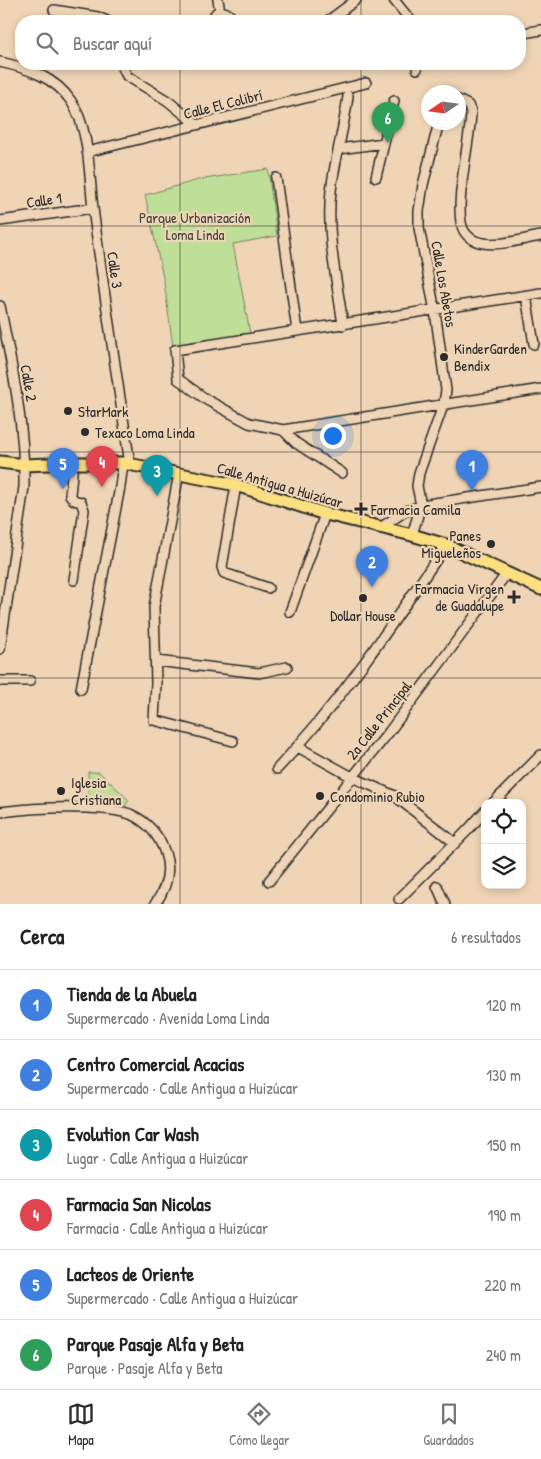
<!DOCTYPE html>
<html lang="es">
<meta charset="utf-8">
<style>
:root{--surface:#fff;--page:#f6f6f6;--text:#222;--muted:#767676;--line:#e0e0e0;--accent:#2b2b2b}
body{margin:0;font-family:"Patrick Hand",sans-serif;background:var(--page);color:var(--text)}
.controls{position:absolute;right:15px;bottom:15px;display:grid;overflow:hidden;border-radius:10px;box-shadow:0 2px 8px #0003}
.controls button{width:45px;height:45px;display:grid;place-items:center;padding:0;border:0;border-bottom:1px solid var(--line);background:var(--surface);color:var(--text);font:25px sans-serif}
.compass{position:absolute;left:421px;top:85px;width:45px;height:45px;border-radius:50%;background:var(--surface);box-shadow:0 2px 8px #0003;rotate:257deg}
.you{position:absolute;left:332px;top:435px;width:18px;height:18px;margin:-12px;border:4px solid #fff;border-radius:50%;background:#1a73e8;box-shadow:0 0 0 8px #1a73e833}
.badge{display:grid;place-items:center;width:32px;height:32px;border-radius:50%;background:var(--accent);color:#fff;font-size:16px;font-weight:700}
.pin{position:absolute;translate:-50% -41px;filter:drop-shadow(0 1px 2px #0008)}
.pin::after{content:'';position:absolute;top:26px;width:18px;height:15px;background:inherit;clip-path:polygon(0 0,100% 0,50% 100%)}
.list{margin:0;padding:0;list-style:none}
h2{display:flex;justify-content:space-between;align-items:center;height:65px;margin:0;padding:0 20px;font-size:21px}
h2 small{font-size:16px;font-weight:400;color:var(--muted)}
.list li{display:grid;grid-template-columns:32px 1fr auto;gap:15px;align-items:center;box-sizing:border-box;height:70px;padding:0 20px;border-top:1px solid var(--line)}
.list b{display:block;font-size:19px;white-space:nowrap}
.list p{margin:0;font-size:16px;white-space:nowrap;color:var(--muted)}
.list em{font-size:16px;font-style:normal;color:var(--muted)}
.icon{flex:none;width:28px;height:28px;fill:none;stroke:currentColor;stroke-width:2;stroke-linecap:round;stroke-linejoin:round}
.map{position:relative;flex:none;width:541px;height:904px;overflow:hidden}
.search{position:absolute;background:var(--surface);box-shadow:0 2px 8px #0003;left:15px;right:15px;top:15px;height:55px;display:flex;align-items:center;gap:12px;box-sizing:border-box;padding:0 18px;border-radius:20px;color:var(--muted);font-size:19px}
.sheet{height:485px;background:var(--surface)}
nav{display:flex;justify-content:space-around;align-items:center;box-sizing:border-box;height:70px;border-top:1px solid var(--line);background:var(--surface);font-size:14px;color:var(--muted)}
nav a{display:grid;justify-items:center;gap:2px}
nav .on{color:var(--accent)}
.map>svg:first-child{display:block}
</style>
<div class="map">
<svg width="541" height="904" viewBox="0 0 541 904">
<rect width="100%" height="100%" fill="#efd5b6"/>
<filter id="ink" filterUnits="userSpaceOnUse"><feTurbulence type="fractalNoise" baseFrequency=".02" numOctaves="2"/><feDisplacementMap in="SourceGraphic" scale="10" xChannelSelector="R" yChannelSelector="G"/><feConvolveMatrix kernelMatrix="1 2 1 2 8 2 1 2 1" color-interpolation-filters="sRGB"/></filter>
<g filter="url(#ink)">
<!-- green -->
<path fill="#bfde97" stroke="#758461" d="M268 169 277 236 233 244 250 333 173 347 164 282 145 195 198 180Z
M88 772H99L129 800 123 810 109 806 88 803Z"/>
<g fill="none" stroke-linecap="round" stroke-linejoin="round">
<defs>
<path id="minor" d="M218 0 220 12
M394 0 411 21
M54 10 98 17 107 21
M211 21 216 13C224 10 230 13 233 21
M328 21 356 0
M523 33 541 30
M0 62C27 68 55 77 71 101 90 129 89 176 93 208 104 294 117 379 130 464
M121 64 127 76 168 101 197 125
M417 69 418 64
M458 100 468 105 471 112C471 138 452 211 464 231 468 238 476 242 483 243 501 246 523 239 541 236
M339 149 384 143
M87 152 366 83
M376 177 394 101
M276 178 297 331
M0 221 93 208
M541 293 175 350 178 379 207 400 249 423 283 430 541 389
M526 296 534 344
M0 306C12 366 25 426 24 487L0 649
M343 325C337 281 326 235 331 191 335 159 344 128 348 96
M283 430 296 443 342 473
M73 463 70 495 74 500 81 502 84 510 74 580
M179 473 154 607 156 683 154 720 233 741
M236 485 222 567 224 573 268 588
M380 528 404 512 421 505 541 487
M412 535 421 505 417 486 419 473 444 403 446 390 435 311 419 228V211L423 185 439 122
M290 612 325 514
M156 661 259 673 287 667
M0 681H30
M81 689 120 487 123 463
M298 747 352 777 395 796 455 843
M277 769C341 701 394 622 446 545
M493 803 541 755
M0 812C30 808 58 807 88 808 102 809 117 809 130 814 148 822 159 835 165 853 171 871 166 889 155 904
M269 881 389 732 507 573
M437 886 445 904
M399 899 467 831 485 811"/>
<path id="major" d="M0 462 24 465 73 463H123L236 485 322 513 412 535 446 545 541 589"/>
</defs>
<!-- minor casing -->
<use href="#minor" stroke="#2b2b2b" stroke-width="12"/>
<!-- major casing -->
<use href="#major" stroke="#2b2b2b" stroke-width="15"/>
<!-- minor -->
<use href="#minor" stroke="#efd5b6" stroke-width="9"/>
<!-- major -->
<use href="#major" stroke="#fce080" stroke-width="11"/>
</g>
</g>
<!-- grid -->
<path fill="none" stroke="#2b2b2b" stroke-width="1" stroke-opacity="0.55" d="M180 0V21M361 0V21M180 64V904M361 64V904M0 226H541M0 452H541M0 678H541"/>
<!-- markers -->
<g fill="#2b2b2b" stroke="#efd5b6" stroke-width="2">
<circle cx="444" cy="357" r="5"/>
<circle cx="68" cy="411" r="5"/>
<circle cx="85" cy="432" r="5"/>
<path d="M358.5 501.5h5v5h5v5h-5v5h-5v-5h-5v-5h5z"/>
<circle cx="491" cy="544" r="5"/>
<path d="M511.5 589.5h5v5h5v5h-5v5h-5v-5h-5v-5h5z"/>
<circle cx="363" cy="598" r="5"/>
<circle cx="61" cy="791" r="5"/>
<circle cx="320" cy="796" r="5"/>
</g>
<g text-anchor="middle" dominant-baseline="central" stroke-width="4.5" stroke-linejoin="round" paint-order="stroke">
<!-- street labels -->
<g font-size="15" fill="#2b2b2b" stroke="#efd5b6">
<text transform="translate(223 104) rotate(-14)">Calle El Colibrí</text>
<text transform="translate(44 200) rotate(-8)">Calle 1</text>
<text transform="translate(115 270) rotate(82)">Calle 3</text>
<text transform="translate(444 284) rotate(80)">Calle Los Abetos</text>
<text transform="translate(29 383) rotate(80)">Calle 2</text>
<text transform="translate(280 485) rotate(16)">Calle Antigua a Huizúcar</text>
<text transform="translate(379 720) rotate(-52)">2a Calle Principal</text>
</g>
<!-- park labels -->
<g font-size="15" fill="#41463b" stroke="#efd5b6">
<text x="195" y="217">Parque Urbanización<tspan x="195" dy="17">Loma Linda</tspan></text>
</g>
<!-- poi labels -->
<g font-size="15" fill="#2b2b2b" stroke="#efd5b6" text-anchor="start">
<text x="454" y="348">KinderGarden<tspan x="454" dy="17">Bendix</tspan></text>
<text x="78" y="411">StarMark</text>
<text x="95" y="432">Texaco Loma Linda</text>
<text x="371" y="509">Farmacia Camila</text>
<text x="481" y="535" text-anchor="end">Panes<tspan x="481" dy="17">Migueleños</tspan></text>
<text x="504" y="588" text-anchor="end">Farmacia Virgen<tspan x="504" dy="17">de Guadalupe</tspan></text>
<text x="363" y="615" text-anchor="middle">Dollar House</text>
<text x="71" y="782">Iglesia<tspan x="71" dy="17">Cristiana</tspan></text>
<text x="330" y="796">Condominio Rubio</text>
</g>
</g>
</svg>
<div class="controls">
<button><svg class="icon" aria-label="locate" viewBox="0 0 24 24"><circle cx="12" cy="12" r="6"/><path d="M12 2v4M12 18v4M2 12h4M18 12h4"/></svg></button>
<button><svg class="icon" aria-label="layers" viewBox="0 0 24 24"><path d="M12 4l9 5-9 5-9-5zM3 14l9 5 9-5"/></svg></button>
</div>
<svg class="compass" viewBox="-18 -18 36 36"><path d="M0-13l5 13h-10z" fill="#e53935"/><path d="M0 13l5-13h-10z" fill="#767676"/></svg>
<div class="you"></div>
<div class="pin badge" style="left:472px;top:491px;background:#3f7fe0">1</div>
<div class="pin badge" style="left:372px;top:587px;background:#3f7fe0">2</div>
<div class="pin badge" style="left:157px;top:496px;background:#0f9aa8">3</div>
<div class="pin badge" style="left:102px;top:487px;background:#e0444e">4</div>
<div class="pin badge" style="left:63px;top:489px;background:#3f7fe0">5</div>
<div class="pin badge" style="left:388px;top:143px;background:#2e9e5b">6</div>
<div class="search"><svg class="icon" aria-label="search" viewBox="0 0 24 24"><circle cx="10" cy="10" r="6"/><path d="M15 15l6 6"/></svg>Buscar aquí</div>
</div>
<section class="sheet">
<h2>Cerca<small>6 resultados</small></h2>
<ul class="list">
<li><span class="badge" style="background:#3f7fe0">1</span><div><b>Tienda de la Abuela</b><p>Supermercado · Avenida Loma Linda</p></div><em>120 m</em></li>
<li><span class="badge" style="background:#3f7fe0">2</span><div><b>Centro Comercial Acacias</b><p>Supermercado · Calle Antigua a Huizúcar</p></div><em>130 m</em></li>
<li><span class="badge" style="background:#0f9aa8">3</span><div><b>Evolution Car Wash</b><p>Lugar · Calle Antigua a Huizúcar</p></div><em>150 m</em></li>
<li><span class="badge" style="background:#e0444e">4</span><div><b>Farmacia San Nicolas</b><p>Farmacia · Calle Antigua a Huizúcar</p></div><em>190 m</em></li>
<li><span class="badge" style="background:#3f7fe0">5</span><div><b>Lacteos de Oriente</b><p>Supermercado · Calle Antigua a Huizúcar</p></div><em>220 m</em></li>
<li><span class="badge" style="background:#2e9e5b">6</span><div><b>Parque Pasaje Alfa y Beta</b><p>Parque · Pasaje Alfa y Beta</p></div><em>240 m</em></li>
</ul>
</section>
<nav>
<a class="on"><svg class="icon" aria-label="map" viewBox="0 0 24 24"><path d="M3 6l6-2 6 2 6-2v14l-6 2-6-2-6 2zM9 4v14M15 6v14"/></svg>Mapa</a>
<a><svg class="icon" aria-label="directions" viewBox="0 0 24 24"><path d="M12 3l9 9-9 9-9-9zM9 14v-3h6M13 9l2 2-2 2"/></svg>Cómo llegar</a>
<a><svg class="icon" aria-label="saved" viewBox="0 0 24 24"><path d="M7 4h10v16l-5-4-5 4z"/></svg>Guardados</a>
</nav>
